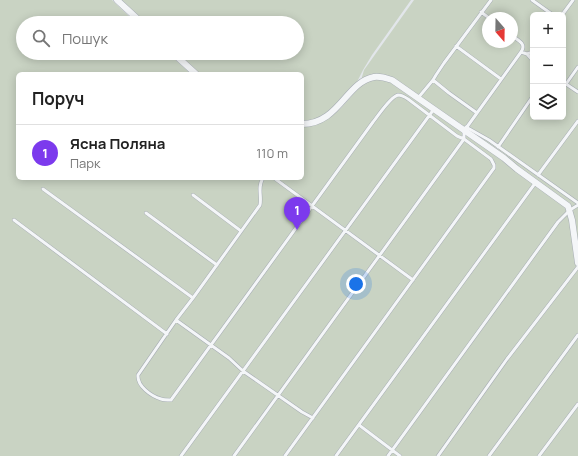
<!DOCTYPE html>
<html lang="uk">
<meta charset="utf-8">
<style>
:root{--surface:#fff;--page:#f6f6f6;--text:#222;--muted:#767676;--line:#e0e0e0;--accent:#7c3aed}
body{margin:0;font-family:Manrope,sans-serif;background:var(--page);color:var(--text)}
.controls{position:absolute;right:12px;top:12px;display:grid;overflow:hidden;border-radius:6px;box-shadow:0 2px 10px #0003}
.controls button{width:36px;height:36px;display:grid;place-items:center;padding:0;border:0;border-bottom:1px solid var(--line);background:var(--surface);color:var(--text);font:20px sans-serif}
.compass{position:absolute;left:482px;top:12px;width:36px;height:36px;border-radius:50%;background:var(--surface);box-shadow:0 2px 10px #0003;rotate:160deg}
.you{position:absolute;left:356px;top:284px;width:14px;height:14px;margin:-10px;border:3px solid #fff;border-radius:50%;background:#1a73e8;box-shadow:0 0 0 6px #1a73e833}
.badge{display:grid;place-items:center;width:26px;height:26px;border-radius:50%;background:var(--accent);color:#fff;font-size:13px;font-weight:700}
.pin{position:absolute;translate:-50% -33px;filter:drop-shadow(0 1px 2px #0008)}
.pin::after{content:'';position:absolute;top:21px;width:14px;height:12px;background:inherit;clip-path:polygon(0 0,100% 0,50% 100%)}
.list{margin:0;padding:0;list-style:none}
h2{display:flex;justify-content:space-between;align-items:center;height:52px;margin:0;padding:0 16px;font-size:17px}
h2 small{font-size:13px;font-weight:400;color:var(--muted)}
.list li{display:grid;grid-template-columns:26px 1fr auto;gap:12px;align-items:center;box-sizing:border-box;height:56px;padding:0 16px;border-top:1px solid var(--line)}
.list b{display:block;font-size:15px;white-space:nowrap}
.list p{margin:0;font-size:13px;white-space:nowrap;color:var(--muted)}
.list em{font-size:13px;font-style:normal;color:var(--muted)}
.icon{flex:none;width:22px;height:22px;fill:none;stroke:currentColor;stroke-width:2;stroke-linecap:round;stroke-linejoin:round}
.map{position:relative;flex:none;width:578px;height:456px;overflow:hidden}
.search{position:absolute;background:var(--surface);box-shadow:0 2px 10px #0003;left:16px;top:16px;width:288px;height:44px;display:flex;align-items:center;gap:10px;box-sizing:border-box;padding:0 14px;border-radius:22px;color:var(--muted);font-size:15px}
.panel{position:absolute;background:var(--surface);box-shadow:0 2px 10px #0003;left:16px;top:72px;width:288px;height:108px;border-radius:6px}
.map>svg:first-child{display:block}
</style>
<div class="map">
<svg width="578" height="456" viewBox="0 0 578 456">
<rect width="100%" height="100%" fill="#e2e6ea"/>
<!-- green -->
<path fill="#c9d3c3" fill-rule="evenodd" d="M0 0H112L136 23H23V53H168L191 74H18V178H302V126L322 122 330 117 341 108 350 98 359 87 364 70 414 0H578V456H0ZM533 15H563V117H533ZM488 18H512V42H488Z
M121 0H411L372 55 363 70 355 86 327 113 313 121 302 122V74H198L176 53H297V23H145Z"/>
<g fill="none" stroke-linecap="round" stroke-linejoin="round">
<defs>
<path id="service" d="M532 0 553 15
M481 12 489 18
M562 15 573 0
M512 36C518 40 527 44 521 52
M456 46 501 79
M527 54 533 61
M433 80 449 93 477 113
M563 82 578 92
M566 84 578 67
M418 98 433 80 436 75 444 63 491 0
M466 127 489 140 578 203
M498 147 533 96
M538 175 578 121
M263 178C257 188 262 195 260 205L193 298 176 320 138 375C137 386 151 396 161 399 164 400 168 400 171 400L373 122C378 116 390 97 398 95 402 95 405 97 408 99L457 136 464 139 491 159 494 165V168L285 456
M274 178 413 280
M43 189 193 298
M193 195 241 231
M146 213 217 265
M14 220 167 334
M176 320 229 358 243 371 302 412 313 418
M359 425 400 456
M181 456 434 109
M234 456 464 139V131L477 113 521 52 527 54 533 52
M336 456 536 182
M388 456 558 222 570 210 578 205
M438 456 507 359 578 267
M489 456 578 335
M539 456 578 404"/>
<path id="minor" d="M117 0 142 23
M173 53 196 74
M302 124C339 124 346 82 374 77 380 76 386 78 392 80L504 158 517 169 568 206 572 220 578 263"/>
</defs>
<!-- service casing -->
<use href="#service" stroke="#a7adb4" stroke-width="4"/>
<!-- minor casing -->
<use href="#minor" stroke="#a7adb4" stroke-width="7"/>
<!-- service -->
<use href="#service" stroke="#f4f6f8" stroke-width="3"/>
<!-- minor -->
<use href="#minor" stroke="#f4f6f8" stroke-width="6"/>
</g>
</svg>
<div class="controls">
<button>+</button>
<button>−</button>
<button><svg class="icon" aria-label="layers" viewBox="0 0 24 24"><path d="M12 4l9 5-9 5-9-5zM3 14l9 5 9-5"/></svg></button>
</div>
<svg class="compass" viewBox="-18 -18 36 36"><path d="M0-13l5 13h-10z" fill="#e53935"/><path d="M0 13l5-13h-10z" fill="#767676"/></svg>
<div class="you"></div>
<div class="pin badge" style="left:297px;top:230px">1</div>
<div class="search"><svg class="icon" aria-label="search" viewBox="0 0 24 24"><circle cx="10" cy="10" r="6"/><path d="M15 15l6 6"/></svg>Пошук</div>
<section class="panel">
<h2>Поруч<small></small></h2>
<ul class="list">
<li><span class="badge">1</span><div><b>Ясна Поляна</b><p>Парк</p></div><em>110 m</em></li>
</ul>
</section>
</div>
